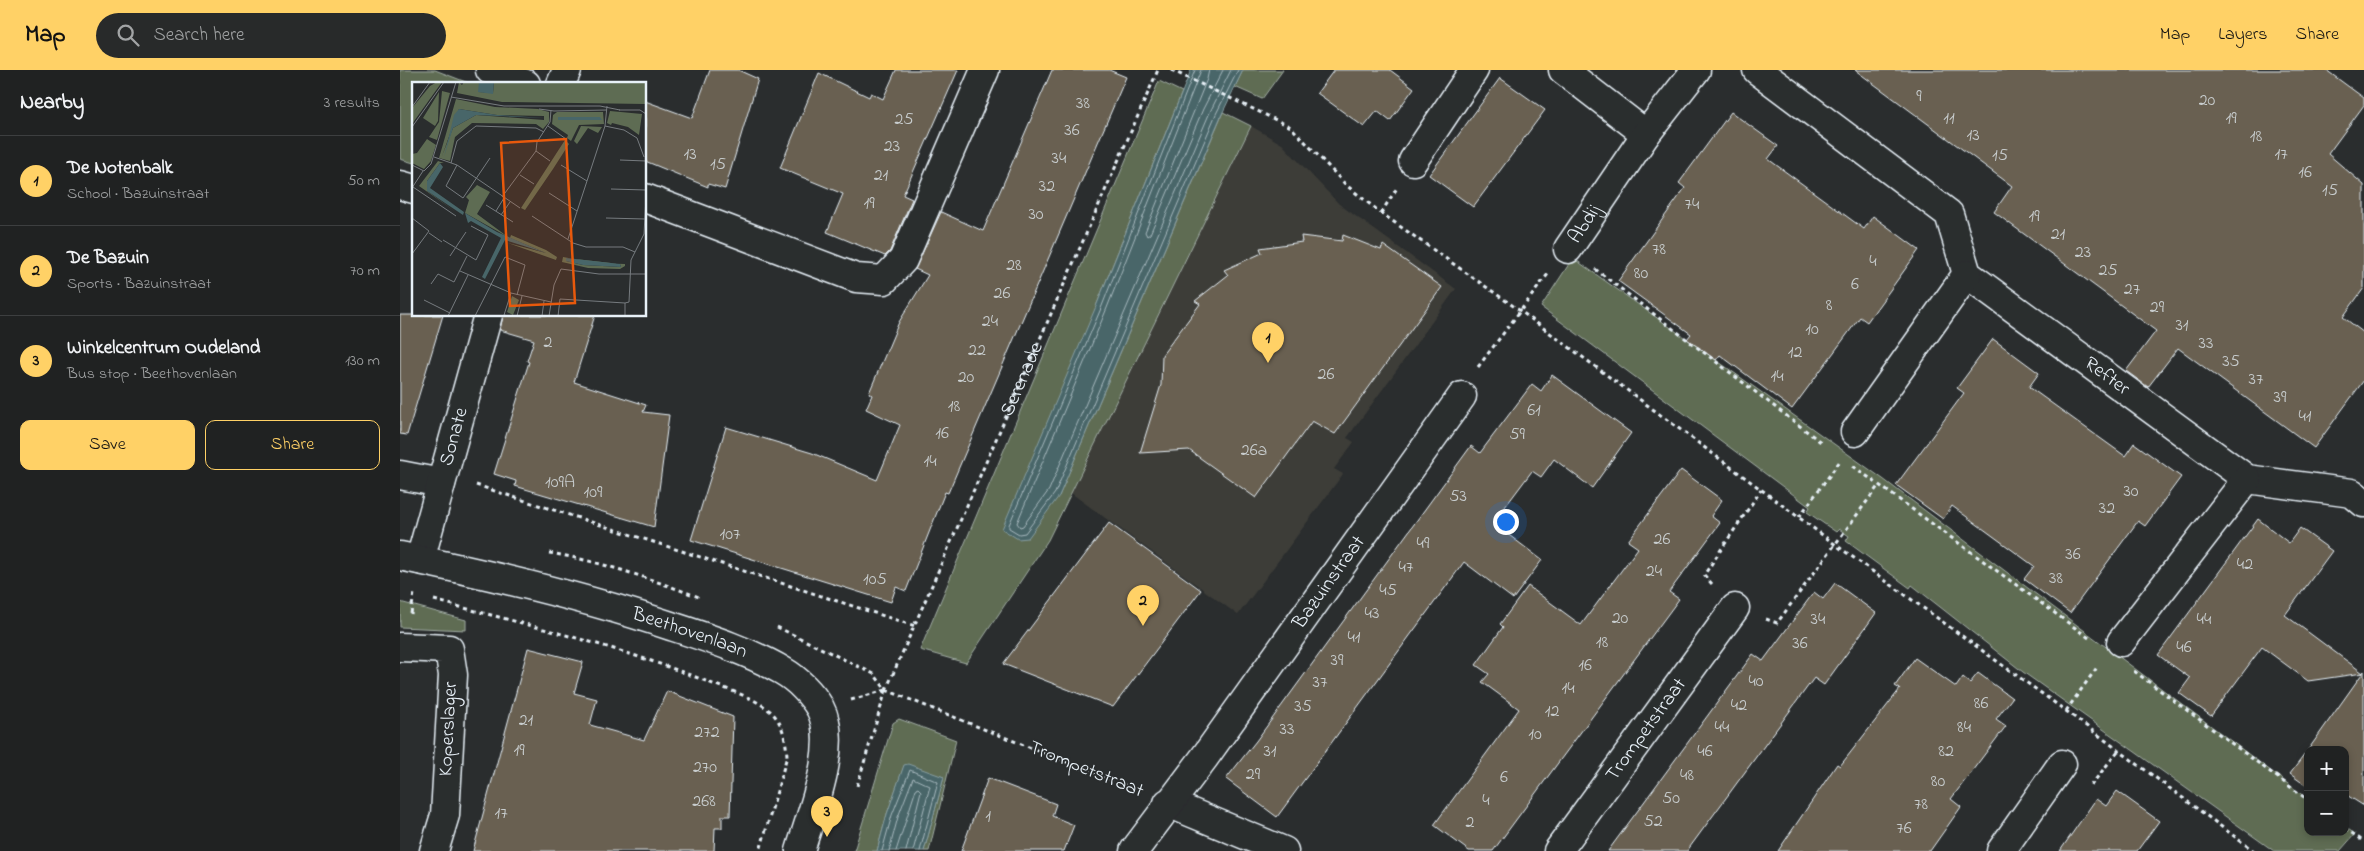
<!DOCTYPE html>
<meta charset="utf-8">
<style>
:root{--surface:#202222;--page:#282a2a;--text:#f1f3f6;--muted:#a2a4a5;--line:#3d3f40;--accent:#ffd166}
body{margin:0;font-family:"Indie Flower",sans-serif;background:var(--page);color:var(--text)}
.controls{position:absolute;right:15px;bottom:15px;display:grid;overflow:hidden;border-radius:10px;box-shadow:0 2px 8px #0003}
.controls button{width:45px;height:45px;display:grid;place-items:center;padding:0;border:0;border-bottom:1px solid var(--line);background:var(--surface);color:var(--text);font:25px sans-serif}
.you{position:absolute;left:1105px;top:451px;width:18px;height:18px;margin:-12px;border:4px solid #fff;border-radius:50%;background:#1a73e8;box-shadow:0 0 0 8px #1a73e833}
.badge{display:grid;place-items:center;width:32px;height:32px;border-radius:50%;background:var(--accent);color:#111;font-size:16px;font-weight:700}
.pin{position:absolute;translate:-50% -41px;filter:drop-shadow(0 1px 2px #0008)}
.pin::after{content:'';position:absolute;top:26px;width:18px;height:15px;background:inherit;clip-path:polygon(0 0,100% 0,50% 100%)}
.list{margin:0;padding:0;list-style:none}
h2{display:flex;justify-content:space-between;align-items:center;height:65px;margin:0;padding:0 20px;font-size:21px}
h2 small{font-size:16px;font-weight:400;color:var(--muted)}
.list li{display:grid;grid-template-columns:32px 1fr auto;gap:15px;align-items:center;box-sizing:border-box;height:90px;padding:0 20px;border-top:1px solid var(--line)}
.list b{display:block;font-size:19px;white-space:nowrap}
.list p{margin:0;font-size:16px;white-space:nowrap;color:var(--muted)}
.list em{font-size:16px;font-style:normal;color:var(--muted)}
.actions{display:flex;gap:10px;padding:15px 20px}
.actions a{flex:1;padding:11px 0;border:1px solid var(--accent);border-radius:10px;text-align:center;font-size:18px;color:var(--accent)}
.actions .main{background:var(--accent);color:#111}
.icon{flex:none;width:28px;height:28px;fill:none;stroke:currentColor;stroke-width:2;stroke-linecap:round;stroke-linejoin:round}
.map{position:relative;flex:none;width:1964px;height:781px;overflow:hidden}
header{display:flex;align-items:center;gap:30px;box-sizing:border-box;height:70px;padding:0 25px;background:var(--accent);color:#111}
header strong{font-size:24px}
nav{display:flex;gap:28px;margin-inline-start:auto;font-size:18px}
.search{width:350px;height:45px;background:var(--page);display:flex;align-items:center;gap:12px;box-sizing:border-box;padding:0 18px;border-radius:28px;color:var(--muted);font-size:19px}
main{display:flex}
aside{flex:1;background:var(--surface)}
.map>svg:first-child{display:block}
</style>
<header>
<strong>Map</strong>
<div class="search"><svg class="icon" aria-label="search" viewBox="0 0 24 24"><circle cx="10" cy="10" r="6"/><path d="M15 15l6 6"/></svg>Search here</div>
<nav><a>Map</a><a>Layers</a><a>Share</a></nav>
</header>
<main>
<aside>
<h2>Nearby<small>3 results</small></h2>
<ul class="list">
<li><span class="badge">1</span><div><b>De Notenbalk</b><p>School · Bazuinstraat</p></div><em>50 m</em></li>
<li><span class="badge">2</span><div><b>De Bazuin</b><p>Sports · Bazuinstraat</p></div><em>70 m</em></li>
<li><span class="badge">3</span><div><b>Winkelcentrum Oudeland</b><p>Bus stop · Beethovenlaan</p></div><em>130 m</em></li>
</ul>
<div class="actions"><a class="main">Save</a><a>Share</a></div>
</aside>
<div class="map">
<svg width="1964" height="781" viewBox="0 0 1964 781">
<rect width="100%" height="100%" fill="#2a2d2e"/>
<filter id="ink" filterUnits="userSpaceOnUse"><feTurbulence type="fractalNoise" baseFrequency=".02" numOctaves="2"/><feDisplacementMap in="SourceGraphic" scale="10" xChannelSelector="R" yChannelSelector="G"/><feConvolveMatrix kernelMatrix="1 2 1 2 8 2 1 2 1" color-interpolation-filters="sRGB"/></filter>
<g filter="url(#ink)">
<!-- built -->
<path fill="#3d3d38" d="M851 56 882 74 939 134 1056 219 947 368 954 372 934 399 943 404 838 545 671 423Z"/>
<!-- green -->
<path fill="#5e6c53" stroke="#a3aea6" d="M0 0H35L71 14H14V93L0 89Z
M843 0H883L862 29 835 17Z
M759 11 782 22 697 234 659 426 823 42 851 56 648 470 566 593 520 580Z
M1173 188 1483 409 1908 729V762H1945V757L1955 764 1940 781H1874L1623 602 1512 515 1510 518 1446 471 1449 466 1439 459 1436 462 1407 442 1410 437 1141 237Z
M0 532 66 550V560L0 557Z
M499 649 556 670 529 781H524L544 707 504 696 487 744 477 781H454L493 653Z"/>
<!-- water -->
<path fill="#486669" stroke="#889ea2" d="M791 0H843L821 46 659 426 628 468 618 469 602 459 697 234Z
M508 694 544 707 524 781H477L487 744 504 695Z"/>
<g fill="none" stroke-linecap="round" stroke-linejoin="round">
<!-- shore -->
<path stroke="#a8b9bf" stroke-width="1" d="M795 0 702 236 609 455V458L619 464 625 463 655 423 816 44 838 0
M801 0 707 238 617 453 620 457 623 456 649 420 810 42 831 0
M809 0 807 9 745 162 747 166 750 164 803 39 823 0
M482 781 492 745 510 700 538 712 520 781
M489 781 498 747 513 708 530 716 513 781
M496 781 516 719 518 718 521 721 506 781"/>
</g>
<!-- building -->
<path fill="#696151" stroke="#e8f1f8" d="M310 0H338L358 9 325 119 308 114V117L245 91V31L292 48Z
M496 0H558L503 125 512 129 490 181 485 186 427 162 443 124 380 98 419 3 469 27 471 23 483 29Z
M652 0H709L726 7 548 423 545 422 506 521 496 517 491 532 291 470 326 357 412 383 477 410 500 355 466 339 472 325 469 323 499 252 528 205 515 199 541 142 583 161Z
M934 0H990L1014 18 990 51 977 41 964 57 917 23Z
M1455 0H1926L1964 28V35L1928 84 1964 115V218L1943 247 1964 263V310L1914 378 1778 278 1748 317 1726 301 1756 261 1594 142 1612 116Z
M1100 8 1145 40 1073 137 1029 105Z
M1331 42 1378 76 1368 89 1464 159 1473 146 1519 180 1467 252 1460 247 1392 339 1320 285 1316 290 1287 269 1291 264 1218 211 1285 118 1279 113Z
M943 165 981 180 983 175 1042 217 935 364 912 351 856 428 789 380 740 383 761 315 762 285 800 234 795 231 828 205 824 200 862 183 860 178 902 172 901 166 942 171Z
M0 245H43L7 365 0 364Z
M103 245H195L174 312 246 335 243 342 269 345 254 457 115 416 116 411 94 404 129 292 127 291 134 270 100 260Z
M1593 269 1639 303 1629 317 1725 386 1734 373 1781 407 1745 456 1738 451 1670 543 1624 509 1634 496 1552 436 1543 449 1496 415 1564 323 1557 318Z
M1152 305 1231 363 1192 418 1154 389 1141 407 1132 401 1093 453 1142 490 1113 529 1064 492 877 747 826 709 856 671 1071 376 1080 383 1132 314 1141 321Z
M1281 400 1322 430 1311 446 1320 453 1269 522 1279 529 1093 781H1069L1034 755 1119 639 1082 612 1089 604 1076 595 1103 557 1100 554 1128 516 1181 555 1238 478 1228 471Z
M1858 449 1889 473 1900 458 1932 481 1885 545 1963 603 1908 611 1862 577 1811 646 1779 623 1790 608 1758 585Z
M709 453 801 520 713 637 603 594Z
M1435 513 1476 543 1424 615 1414 608 1287 781H1208L1353 584 1363 591 1414 522 1423 529Z
M128 578 183 592 174 623 197 629 190 655 244 670 267 621 333 647 330 746H322V758H315L314 781H73Z
M1515 588 1556 617 1563 607 1570 613 1578 603 1612 628 1596 649 1606 656 1551 729 1561 737 1530 781H1378L1437 694 1440 696 1500 619 1495 616Z
M1964 601V736L1945 724V680H1908Z
M1908 680V717L1890 704Z
M588 708 656 734 652 746 674 755 664 781H561Z
M1717 721 1759 751 1737 781H1660L1696 729 1706 736Z"/>
<g fill="none" stroke-linecap="round" stroke-linejoin="round">
<defs>
<g id="minor">
<path d="M90 0 126 14"/>
<path d="M1163 0 1246 64"/>
<path id="s2" d="M1357 0 1549 144 1567 204 1847 409 1952 423 1964 433"/>
<path d="M161 14 167 0"/>
<path d="M1013 91 1074 0"/>
<path d="M0 115 14 119"/>
<path d="M245 128 456 208 484 210 503 190 585 0"/>
<path id="s3" d="M1168 179 1246 64 1296 0"/>
<path d="M1455 362 1567 204"/>
<path d="M0 405 41 413"/>
<path id="s4" d="M20 490 88 245"/>
<path d="M1721 572 1847 409"/>
<path d="M0 577 49 579 53 605 45 745 34 781"/>
<path d="M768 733 884 781"/>
<path id="s5" d="M734 781 804 688 1062 326"/>
<path id="s6" d="M1158 781 1335 538"/>
<path d="M1601 781 1662 694"/>
</g>
<g id="tertiary">
<path id="s7" d="M0 486C92 505 182 526 271 556 308 568 349 581 383 601 397 609 412 624 420 638 440 675 411 743 400 781"/>
</g>
</defs>
<!-- minor casing -->
<use href="#minor" stroke="#e8f1f8" stroke-width="31"/>
<!-- tertiary casing -->
<use href="#tertiary" stroke="#e8f1f8" stroke-width="31"/>
<!-- path -->
<g stroke="#e8f1f8" stroke-width="3" stroke-dasharray="4 4" stroke-linecap="butt">
<path d="M771 0 891 57 946 115 981 143 1119 240 1436 475 1666 641 1854 781"/>
<path d="M981 143 997 118"/>
<path d="M1195 199 1422 373"/>
<path d="M1078 297 1148 204"/>
<path d="M1453 396 1689 568"/>
<path d="M76 415 515 556"/>
<path d="M1399 447 1440 391"/>
<path d="M149 483C201 491 250 509 299 527"/>
<path d="M1312 514 1304 505 1361 420"/>
<path d="M34 530C127 555 219 576 308 612 328 620 354 627 370 641 383 652 386 670 387 686L360 781"/>
<path d="M11 544 14 523"/>
<path d="M1366 549 1377 553 1479 415"/>
<path d="M377 557 474 604 486 620 457 716"/>
<path d="M1734 601 1908 730"/>
<path id="s1" d="M486 620 758 0"/>
<path d="M486 620 739 721"/>
<path d="M451 630 486 620"/>
<path d="M1666 641 1698 596"/>
<path d="M1690 713 1692 714 1718 681"/>
<path d="M1945 758 1964 772"/>
</g>
<!-- minor -->
<use href="#minor" stroke="#2a2d2e" stroke-width="28"/>
<!-- tertiary -->
<use href="#tertiary" stroke="#2a2d2e" stroke-width="28"/>
</g>
</g>
<g text-anchor="middle" dominant-baseline="central" stroke-width="4" stroke-linejoin="round" paint-order="stroke">
<!-- number labels -->
<g font-size="18" fill="#c8cdce">
<text x="1519" y="27">9</text>
<text x="1807" y="31">20</text>
<text x="683" y="34">38</text>
<text x="1549" y="49">11</text>
<text x="1831" y="49">19</text>
<text x="504" y="50">25</text>
<text x="672" y="61">36</text>
<text x="1573" y="66">13</text>
<text x="1856" y="67">18</text>
<text x="492" y="77">23</text>
<text x="290" y="85">13</text>
<text x="1881" y="85">17</text>
<text x="1600" y="86">15</text>
<text x="659" y="89">34</text>
<text x="318" y="95">15</text>
<text x="1905" y="103">16</text>
<text x="481" y="106">21</text>
<text x="647" y="117">32</text>
<text x="1930" y="121">15</text>
<text x="469" y="134">19</text>
<text x="1292" y="135">74</text>
<text x="636" y="145">30</text>
<text x="1634" y="147">19</text>
<text x="1658" y="165">21</text>
<text x="1259" y="180">78</text>
<text x="1683" y="183">23</text>
<text x="1473" y="192">4</text>
<text x="614" y="196">28</text>
<text x="1708" y="201">25</text>
<text x="1241" y="204">80</text>
<text x="1455" y="215">6</text>
<text x="1732" y="220">27</text>
<text x="602" y="224">26</text>
<text x="1429" y="236">8</text>
<text x="1757" y="238">29</text>
<text x="590" y="252">24</text>
<text x="1782" y="256">31</text>
<text x="1412" y="260">10</text>
<text x="148" y="273">2</text>
<text x="1806" y="274">33</text>
<text x="577" y="281">22</text>
<text x="1395" y="283">12</text>
<text x="1831" y="292">35</text>
<text x="926" y="305">26</text>
<text x="1377" y="307">14</text>
<text x="566" y="308">20</text>
<text x="1856" y="310">37</text>
<text x="1880" y="328">39</text>
<text x="554" y="337">18</text>
<text x="1134" y="341">61</text>
<text x="1905" y="347">41</text>
<text x="542" y="364">16</text>
<text x="1117" y="365">59</text>
<text x="854" y="381">26a</text>
<text x="530" y="392">14</text>
<text x="160" y="413">109A</text>
<text x="1731" y="422">30</text>
<text x="193" y="423">109</text>
<text x="1058" y="427">53</text>
<text x="1707" y="439">32</text>
<text x="330" y="465">107</text>
<text x="1262" y="470">26</text>
<text x="1023" y="474">49</text>
<text x="1673" y="485">36</text>
<text x="1845" y="495">42</text>
<text x="1006" y="498">47</text>
<text x="1254" y="502">24</text>
<text x="1656" y="509">38</text>
<text x="475" y="510">105</text>
<text x="988" y="521">45</text>
<text x="972" y="544">43</text>
<text x="1220" y="549">20</text>
<text x="1418" y="550">34</text>
<text x="1804" y="550">44</text>
<text x="954" y="568">41</text>
<text x="1202" y="573">18</text>
<text x="1400" y="574">36</text>
<text x="1784" y="578">46</text>
<text x="937" y="591">39</text>
<text x="1185" y="596">16</text>
<text x="1356" y="612">40</text>
<text x="920" y="613">37</text>
<text x="1168" y="619">14</text>
<text x="1581" y="634">86</text>
<text x="1339" y="636">42</text>
<text x="903" y="637">35</text>
<text x="1152" y="642">12</text>
<text x="126" y="651">21</text>
<text x="1322" y="658">44</text>
<text x="1564" y="658">84</text>
<text x="887" y="660">33</text>
<text x="307" y="663">272</text>
<text x="1135" y="665">10</text>
<text x="119" y="681">19</text>
<text x="870" y="682">31</text>
<text x="1305" y="682">46</text>
<text x="1546" y="682">82</text>
<text x="305" y="698">270</text>
<text x="853" y="705">29</text>
<text x="1287" y="706">48</text>
<text x="1104" y="708">6</text>
<text x="1538" y="712">80</text>
<text x="1271" y="729">50</text>
<text x="1086" y="731">4</text>
<text x="304" y="732">268</text>
<text x="1521" y="735">78</text>
<text x="101" y="744">17</text>
<text x="588" y="747">1</text>
<text x="1253" y="752">52</text>
<text x="1070" y="753">2</text>
<text x="1504" y="759">76</text>
</g>
<!-- street labels -->
<g font-size="20" fill="#e8f1f8" stroke="#2a2d2e">
<text stroke="none"><textPath href="#s3" startOffset="30">Abdij</textPath></text>
<text stroke="none"><textPath href="#s2" startOffset="476">Refter</textPath></text>
<text stroke="none"><textPath href="#s1" startOffset="339">Serenade</textPath></text>
<text stroke="none"><textPath href="#s4" startOffset="128">Sonate</textPath></text>
<text stroke="none"><textPath href="#s5" startOffset="332">Bazuinstraat</textPath></text>
<text stroke="none"><textPath href="#s7" startOffset="300">Beethovenlaan</textPath></text>
<text transform="translate(49 659) rotate(-87)">Koperslager</text>
<text stroke="none"><textPath href="#s6" startOffset="150">Trompetstraat</textPath></text>
<text transform="translate(686 700) rotate(22)">Trompetstraat</text>
</g>
</g>
<!-- overview -->
<g transform="translate(12 12)">
<rect width="234" height="234" fill="#2a2d2e"/>
<path d="M25 0H30L0 42V26L18 4ZM47 0 50 3 52 0H67V10L81 11 82 0H234V22L90 20 45 11ZM30 9 38 11 25 58 17 55 27 40ZM27 10 26 39 23 44 11 36ZM44 17 83 25 126 27 137 30V40L131 47 124 42 60 41 43 55 38 79 27 76ZM47 27 85 33 132 34V38L64 33 41 46 30 74ZM198 29 230 32 227 53 216 45 200 41 199 43 195 41ZM145 30H191L192 42 167 43 159 59 155 56 156 53 140 42 141 33ZM169 44 190 45 186 51 176 46 165 62 162 59ZM15 57 24 63 19 79 12 87 0 81V72L5 71ZM153 58 157 62 141 87 113 128 109 126ZM26 79 32 81H28L15 99V109L44 130 7 104ZM65 103 78 110 65 132 96 155 53 131 57 118 54 115ZM99 153 134 168 145 175 144 178 96 161 134 171 98 156ZM151 175 185 181 213 182V184L208 187 176 186 150 180ZM155 176 208 182 209 185 171 183 154 179ZM100 214 107 218 101 233 95 230Z" fill="#5e6c53" fill-rule="evenodd"/>
<path d="M67 0H96H82L81 12 66 10ZM47 27 85 33 133 36 64 33 41 46 32 75 42 33ZM146 35H188L190 38H146ZM28 81 31 85 18 106 52 130 51 133 15 109V99ZM53 131 85 150 134 171 93 158 73 197 70 195 89 156 59 139 56 141ZM154 176 208 182 209 185 171 183 154 179Z" fill="#486669"/>
<path fill="none" stroke="#767b7f" stroke-width="1" d="M39 15 92 24H188L208 28M0 25 18 0M127 27 142 29 195 28M207 28H228L234 32M136 44 154 57M193 44 212 48 225 56 232 75M0 45 32 0M124 69 138 79M22 75 45 83 108 126M208 78 234 79M39 81 45 59 64 44 124 46 132 50M0 83 12 89 19 82 44 0M45 83 34 104 51 116 78 76M149 83 175 99M108 93 122 102M1 105 44 134M0 106 11 89M199 107 234 108M137 111 165 129M90 115 124 69 125 60 138 40 139 28M74 123 101 140M84 129 92 116M89 133 98 120M120 134 161 161 174 165H211L223 170M0 136 17 149 0 172M194 136 233 137M17 151 30 160M156 157 193 44 195 24M31 158 64 178 76 153 59 144M38 174 54 150M48 189 99 211 139 220M19 202 26 192 42 200 55 174M12 218 38 231M36 234 56 193M63 234 93 175 113 183 105 213M97 234 92 233 99 211M105 234 110 214M130 234 132 219M137 234 142 203 149 187 187 192H234M146 234 148 217 213 221M213 234V221L217 220 219 178 232 152 234 115"/>
<path fill="#e8590c" fill-opacity="0.15" stroke="#e8590c" stroke-width="2.5" d="M154 57 163 221 98 224 89 61Z"/>
<rect width="234" height="234" fill="none" stroke="#e8f1f8" stroke-width="2.5"/>
</g>
</svg>
<div class="controls">
<button>+</button>
<button>−</button>
</div>
<div class="you"></div>
<div class="pin badge" style="left:868px;top:293px">1</div>
<div class="pin badge" style="left:743px;top:556px">2</div>
<div class="pin badge" style="left:427px;top:767px">3</div>
</div>
</main>
